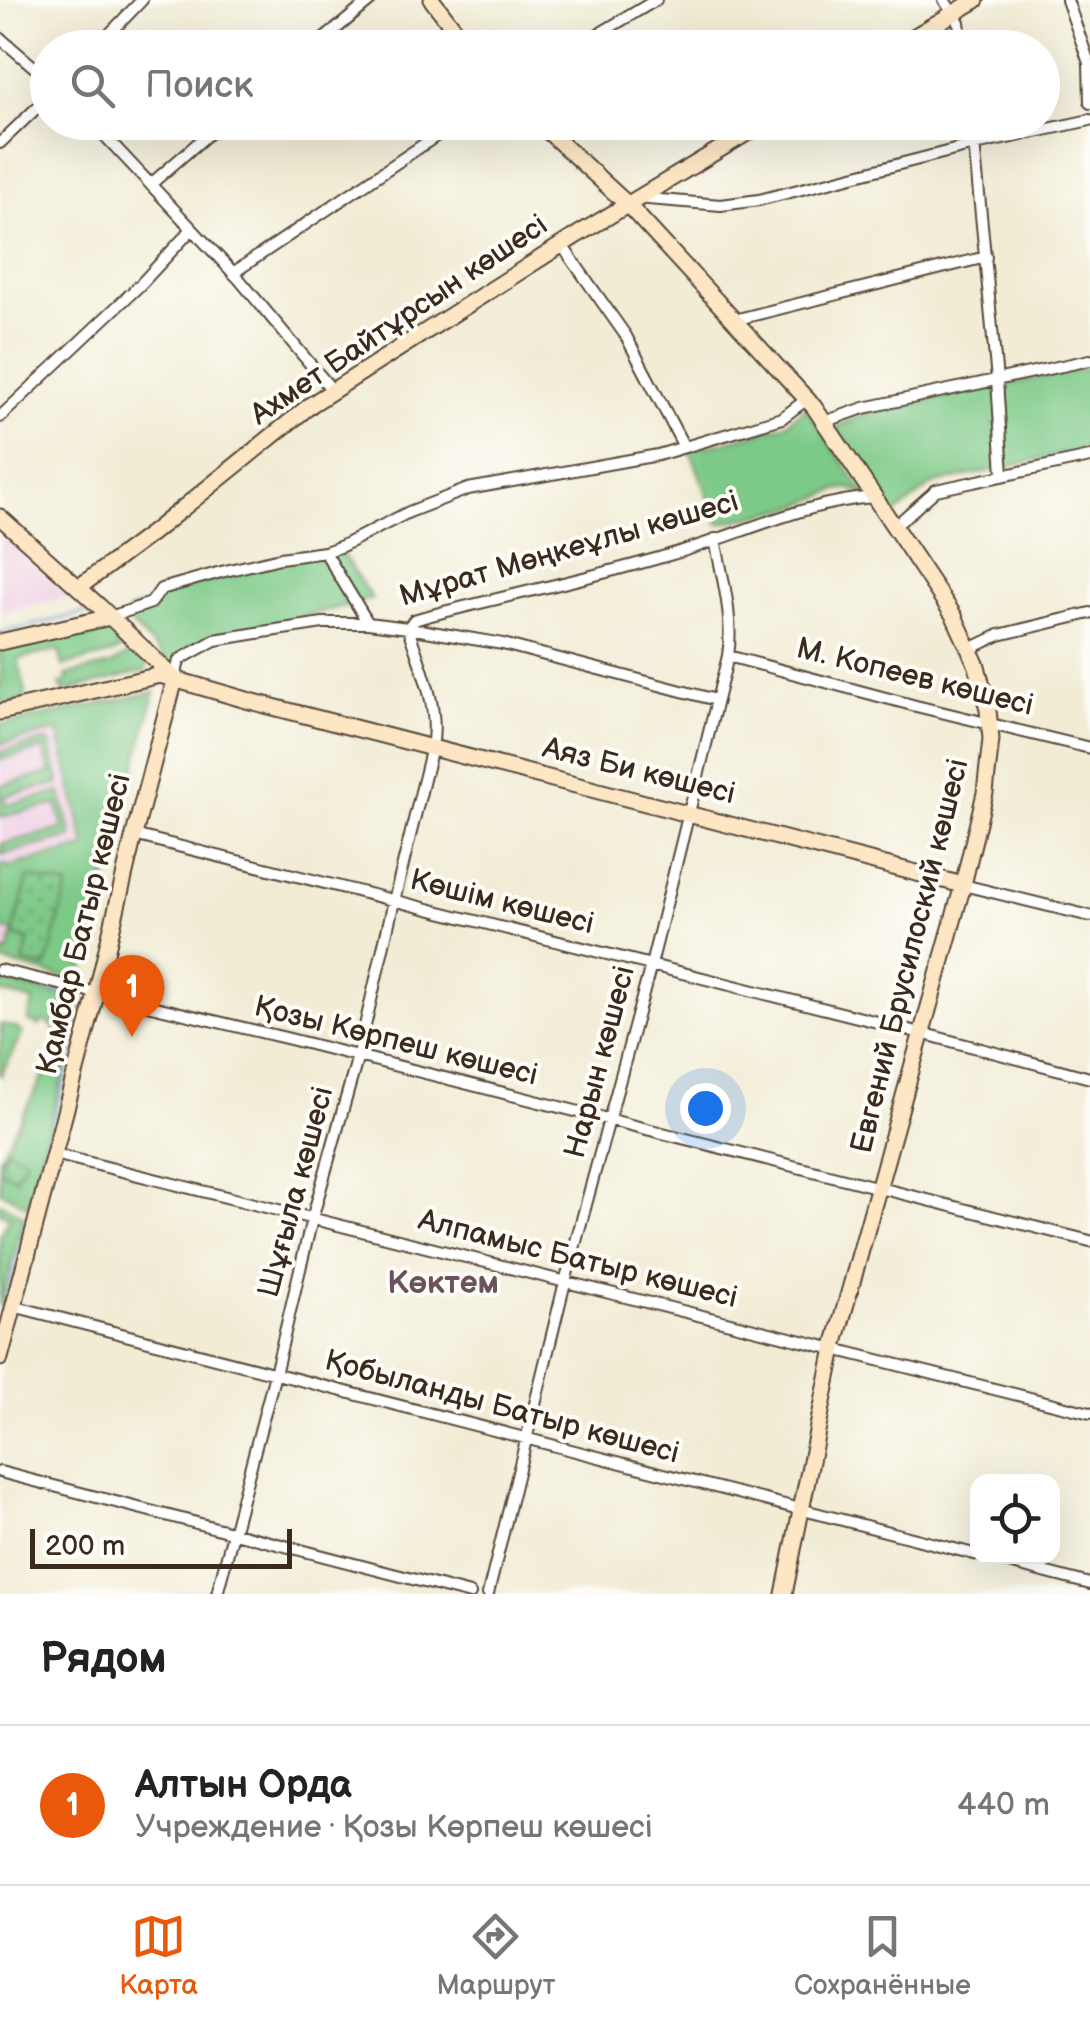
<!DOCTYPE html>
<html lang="ru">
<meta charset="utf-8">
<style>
:root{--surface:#fff;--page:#f6f6f6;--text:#222;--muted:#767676;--line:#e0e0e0;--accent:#ea580c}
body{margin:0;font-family:"Balsamiq Sans",sans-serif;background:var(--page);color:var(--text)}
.controls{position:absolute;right:30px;bottom:30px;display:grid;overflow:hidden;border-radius:20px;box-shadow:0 10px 40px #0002}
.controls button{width:90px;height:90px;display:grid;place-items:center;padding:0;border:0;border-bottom:2px solid var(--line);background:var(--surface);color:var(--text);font:50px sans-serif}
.scale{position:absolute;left:30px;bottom:25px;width:262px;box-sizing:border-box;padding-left:10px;border:5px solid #3b2a1e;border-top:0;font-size:28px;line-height:35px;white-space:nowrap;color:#3b2a1e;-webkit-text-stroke:8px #fdfcf7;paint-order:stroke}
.you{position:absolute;left:705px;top:1108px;width:35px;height:35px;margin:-25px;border:8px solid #fff;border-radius:50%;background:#1a73e8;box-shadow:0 0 0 15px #1a73e833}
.badge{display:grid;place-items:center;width:65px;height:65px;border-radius:50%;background:var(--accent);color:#fff;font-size:32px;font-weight:700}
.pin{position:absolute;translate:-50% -82px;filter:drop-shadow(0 2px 5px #0008)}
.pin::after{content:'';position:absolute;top:52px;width:35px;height:30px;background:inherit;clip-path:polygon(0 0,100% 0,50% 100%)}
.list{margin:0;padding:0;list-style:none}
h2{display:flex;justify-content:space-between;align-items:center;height:130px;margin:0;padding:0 40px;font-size:42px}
h2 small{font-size:32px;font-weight:400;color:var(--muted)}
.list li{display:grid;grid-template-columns:65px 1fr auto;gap:30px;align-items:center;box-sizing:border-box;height:160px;padding:0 40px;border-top:2px solid var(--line)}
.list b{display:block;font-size:38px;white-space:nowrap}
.list p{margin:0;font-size:32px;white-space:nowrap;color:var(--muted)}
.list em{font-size:32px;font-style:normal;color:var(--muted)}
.icon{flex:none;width:55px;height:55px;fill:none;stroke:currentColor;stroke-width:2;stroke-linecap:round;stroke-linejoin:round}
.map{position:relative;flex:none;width:1090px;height:1594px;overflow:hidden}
.search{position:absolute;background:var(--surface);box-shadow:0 10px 40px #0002;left:30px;right:30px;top:30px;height:110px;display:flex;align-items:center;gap:25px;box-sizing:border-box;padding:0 35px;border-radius:55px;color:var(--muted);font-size:38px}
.sheet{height:290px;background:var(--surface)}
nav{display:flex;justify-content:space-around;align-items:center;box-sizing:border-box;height:140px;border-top:2px solid var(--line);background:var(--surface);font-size:28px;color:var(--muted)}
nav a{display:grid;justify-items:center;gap:5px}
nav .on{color:var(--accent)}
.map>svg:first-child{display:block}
</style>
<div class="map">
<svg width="1090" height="1594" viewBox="0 0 1090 1594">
<defs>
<pattern id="park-dots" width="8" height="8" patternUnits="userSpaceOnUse" patternTransform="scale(2.5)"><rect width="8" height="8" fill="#7dc987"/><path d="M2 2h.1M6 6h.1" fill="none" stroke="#68a36e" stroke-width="1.8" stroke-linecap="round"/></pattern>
</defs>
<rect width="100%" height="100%" fill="#fdfcf7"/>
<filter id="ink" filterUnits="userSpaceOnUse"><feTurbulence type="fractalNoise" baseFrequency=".01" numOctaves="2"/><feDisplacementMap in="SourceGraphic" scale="20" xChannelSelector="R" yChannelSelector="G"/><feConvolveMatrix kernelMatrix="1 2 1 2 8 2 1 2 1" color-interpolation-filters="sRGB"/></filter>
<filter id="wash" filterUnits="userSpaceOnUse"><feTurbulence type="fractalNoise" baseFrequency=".0048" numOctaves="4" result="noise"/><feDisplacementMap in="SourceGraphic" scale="40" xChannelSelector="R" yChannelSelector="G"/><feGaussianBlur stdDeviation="2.25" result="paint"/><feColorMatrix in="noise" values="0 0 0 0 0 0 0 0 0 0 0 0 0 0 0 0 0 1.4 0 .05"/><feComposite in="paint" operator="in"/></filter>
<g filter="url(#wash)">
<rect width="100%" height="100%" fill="#f2ecd5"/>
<!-- built -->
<path fill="#f0d0e5" d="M0 535 67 596V598L0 612Z
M155 692 80 982 0 961V725Z"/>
<!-- grass -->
<path fill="#7dc987" stroke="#5c7a52" stroke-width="2.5" d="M1090 367V448L933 484 894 515 835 427 864 414Z
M805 407 866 495 849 488 836 490 799 506 719 524 690 450 747 436 786 424Z
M325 552 343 555 372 599 277 623 208 636 177 656 174 667 133 626 128 610 151 603 161 589Z
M100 625 108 628 122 642V649L108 655 63 666 59 650 18 659 26 692 24 701 0 707V649Z
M133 652 145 661 147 668 145 671 64 692 60 684 67 682 66 675 111 665Z
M155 692 80 982 0 961V951L8 953 14 932 0 928V865L5 864 7 867 86 847 58 731 0 744V725Z
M46 741 50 743 59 783 4 796 6 805 61 792 72 837 0 855V851L3 850 1 844 63 829 57 804 0 817V786L50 773 44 749 0 760V752Z
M0 981 84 1001 76 1028 54 1034 56 1028 43 1021 39 1026 28 1021 33 1001 0 992Z
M0 1024 17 1028 22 1034 0 1077V1042L2 1032 0 1031Z
M73 1040 27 1206 0 1191V1170L15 1178 8 1149 0 1163V1157L59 1047 63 1042Z
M0 1203 24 1216 0 1308V1236L10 1217 0 1212Z"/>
<!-- park -->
<path fill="url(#park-dots)" stroke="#5c7a52" stroke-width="2.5" d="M28 877 68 886 46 968 23 962 29 940 13 935Z
M8 1149 26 1159 15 1178 0 1170V1163Z"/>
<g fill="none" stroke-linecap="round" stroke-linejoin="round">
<!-- stream -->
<path stroke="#5f9fd2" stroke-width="2.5" d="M0 633 93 611
M70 703 165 683
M0 977 73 995
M30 1209 76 1039
M0 1323 28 1217"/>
</g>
</g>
<g filter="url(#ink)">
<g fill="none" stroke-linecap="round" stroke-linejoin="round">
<defs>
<path id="street" d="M944 0 959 22 962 48
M1067 0 1089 63 1090 103
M0 38 48 79
M96 48 142 0
M313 48 371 0
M575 48 656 0
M92 122 239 279 332 390
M972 122 997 380 1003 474
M0 143 48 97
M151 184 222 122
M636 198 721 205 759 200 966 147 1090 120
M561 244 626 336 684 447
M233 273 457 122
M734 320 986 257
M0 417 140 285 192 229
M824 422 864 408 1090 360
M895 526 936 490 1090 457
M325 552 368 623
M110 617 151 603 161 589 221 572 280 558 325 552 342 546 409 512 468 489 658 455 782 418 807 399
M970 649 999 635 1090 613
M728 656 916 706 1090 748
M175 679 179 660 215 640 263 632 323 623H368L408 628 414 620 424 617C505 596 588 579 669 555 738 536 802 502 875 497
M134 835 921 1033 1090 1078
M963 885 1090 916
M0 970 290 1039 1090 1241
M54 1154 1090 1413
M13 1306 978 1555
M0 1472 470 1594
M982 1556 1090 1584
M217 1594 275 1374 312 1219 358 1056 394 901 432 747C440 706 420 666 408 628L503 644 716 700
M488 1594 565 1282 651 965 728 656C734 617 722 577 715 539"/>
<path id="secondary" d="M432 0 469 48
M895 48 976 0
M538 122 627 204 814 407 954 616 977 666 988 710 991 739 985 793 963 885 835 1343 784 1594
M0 517 100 607 172 676
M79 587 152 533 312 404 577 235 765 122
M0 642 110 617
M0 712 160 675 250 701 963 885
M0 1358 96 995 134 835 175 679"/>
</defs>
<!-- street casing -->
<use href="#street" stroke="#564739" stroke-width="14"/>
<!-- secondary casing -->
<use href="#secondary" stroke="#564739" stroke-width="19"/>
<!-- street -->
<use href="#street" stroke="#fff" stroke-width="10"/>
<!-- secondary -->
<use href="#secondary" stroke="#fce6c4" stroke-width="15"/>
</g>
</g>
<g text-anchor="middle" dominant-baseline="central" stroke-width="8" stroke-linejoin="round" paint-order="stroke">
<!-- street labels -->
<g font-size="30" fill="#3b2a1e" stroke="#fdfcf7">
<text transform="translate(399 320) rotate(-34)">Ахмет Байтұрсын көшесі</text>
<text transform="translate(569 549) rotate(-16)">Мұрат Мөңкеұлы көшесі</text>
<text transform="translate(915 677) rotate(14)">М. Копеев көшесі</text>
<text transform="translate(639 771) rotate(14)">Аяз Би көшесі</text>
<text transform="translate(502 902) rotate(14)">Көшім көшесі</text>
<text transform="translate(84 924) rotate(-76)">Қамбар Батыр көшесі</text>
<text transform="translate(910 956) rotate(-76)">Евгений Брусилоский көшесі</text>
<text transform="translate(396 1041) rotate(14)">Қозы Көрпеш көшесі</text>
<text transform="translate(600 1062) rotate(-75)">Нарын көшесі</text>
<text transform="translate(296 1192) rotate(-75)">Шұғыла көшесі</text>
<text transform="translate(578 1259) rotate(14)">Алпамыс Батыр көшесі</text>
<text transform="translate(502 1407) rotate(15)">Қобыланды Батыр көшесі</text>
</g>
<!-- neighbourhood labels -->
<g font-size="32" font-weight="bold" fill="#6b535d" stroke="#fdfcf7">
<text x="443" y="1283">Көктем</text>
</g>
</g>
</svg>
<div class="controls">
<button><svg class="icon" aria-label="locate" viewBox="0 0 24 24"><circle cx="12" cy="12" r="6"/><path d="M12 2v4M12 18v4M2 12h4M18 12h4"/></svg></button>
</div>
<div class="scale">200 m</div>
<div class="you"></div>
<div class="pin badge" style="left:132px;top:1037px">1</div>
<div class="search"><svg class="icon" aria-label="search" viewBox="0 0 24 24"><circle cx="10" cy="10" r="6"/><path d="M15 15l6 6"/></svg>Поиск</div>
</div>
<section class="sheet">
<h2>Рядом<small></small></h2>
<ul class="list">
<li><span class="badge">1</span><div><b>Алтын Орда</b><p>Учреждение · Қозы Көрпеш көшесі</p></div><em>440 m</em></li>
</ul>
</section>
<nav>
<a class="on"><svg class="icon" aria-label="map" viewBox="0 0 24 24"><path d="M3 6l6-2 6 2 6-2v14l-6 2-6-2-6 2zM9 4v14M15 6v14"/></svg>Карта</a>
<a><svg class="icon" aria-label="directions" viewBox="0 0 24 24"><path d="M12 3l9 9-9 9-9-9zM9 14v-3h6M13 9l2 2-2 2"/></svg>Маршрут</a>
<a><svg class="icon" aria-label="saved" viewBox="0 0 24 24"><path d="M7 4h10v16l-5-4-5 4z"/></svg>Сохранённые</a>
</nav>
